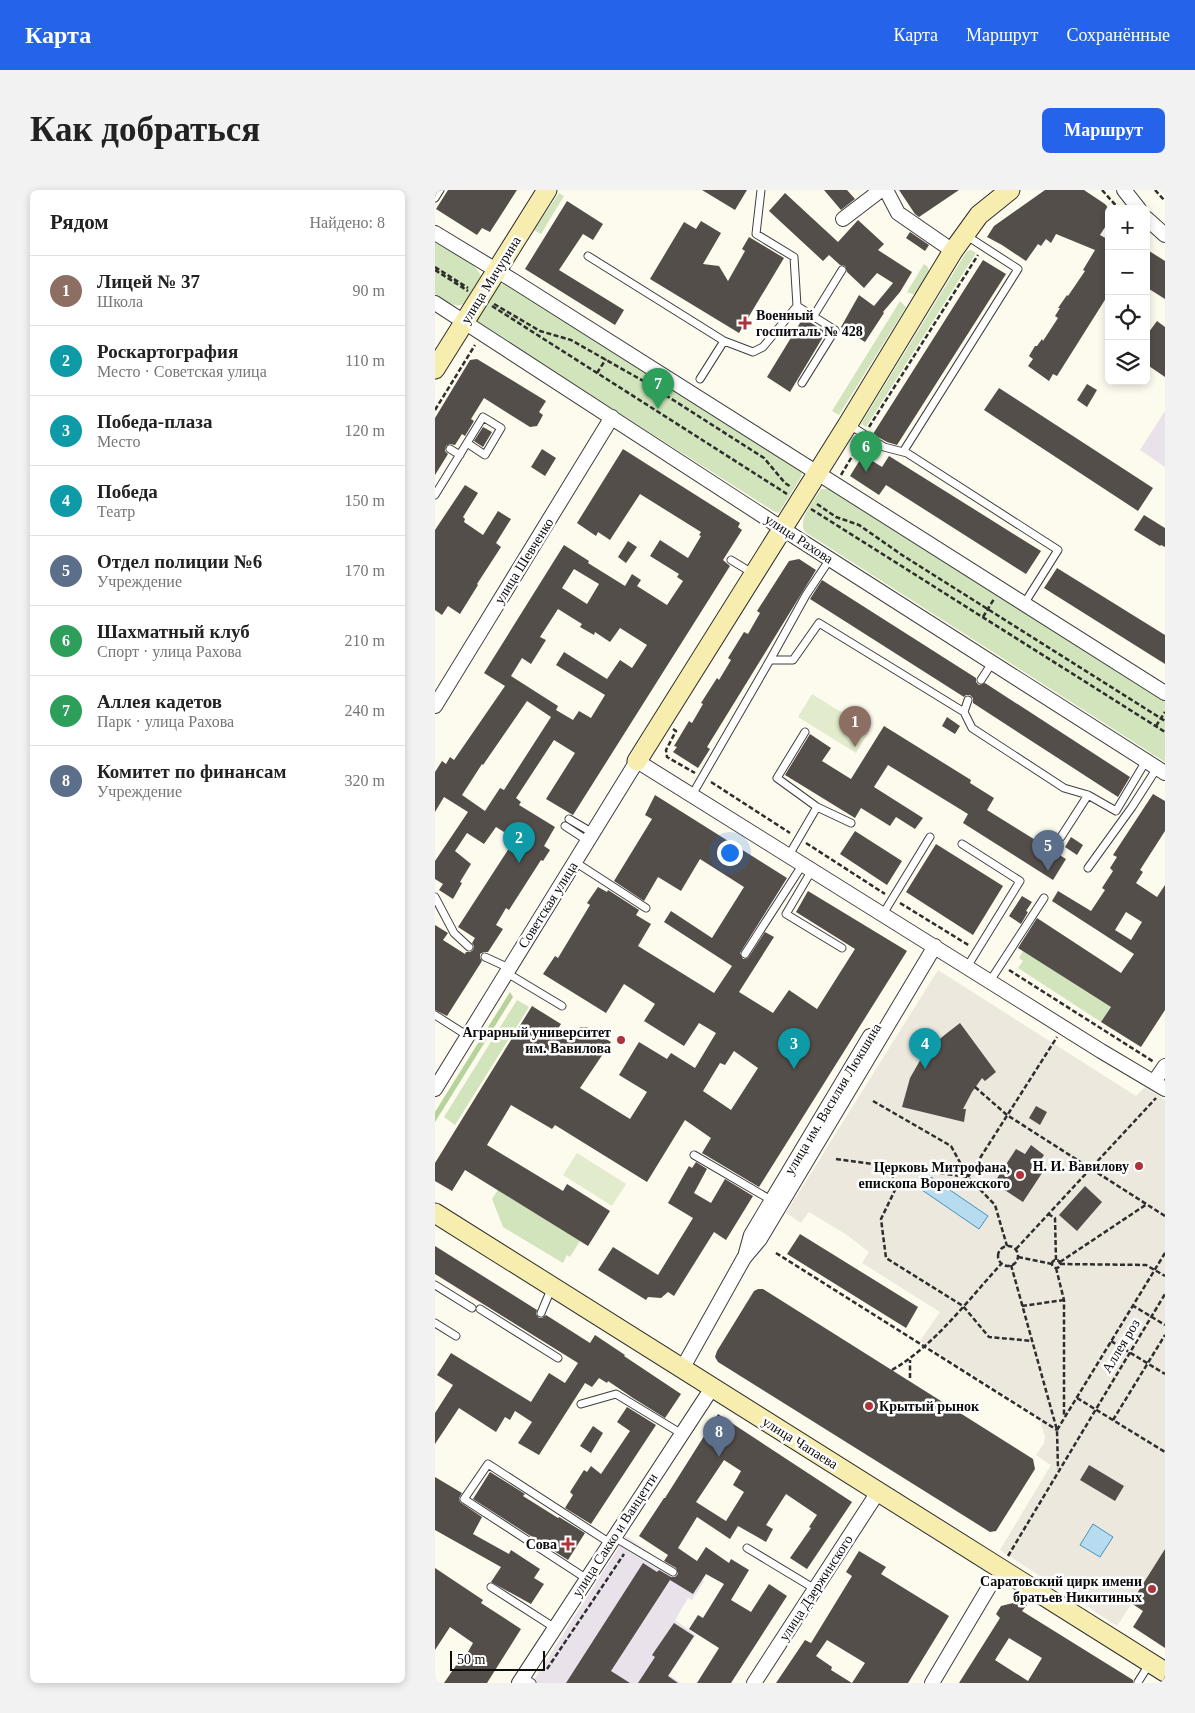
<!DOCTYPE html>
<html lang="ru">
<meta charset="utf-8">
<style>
:root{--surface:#fff;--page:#f2f2f2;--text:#222;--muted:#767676;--line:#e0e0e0;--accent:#2563eb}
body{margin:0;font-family:Georgia,serif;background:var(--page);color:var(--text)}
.controls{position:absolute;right:15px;top:15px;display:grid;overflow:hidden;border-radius:8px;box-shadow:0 2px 8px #0003}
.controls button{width:45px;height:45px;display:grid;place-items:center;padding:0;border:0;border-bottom:1px solid var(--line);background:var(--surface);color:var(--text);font:25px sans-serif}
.scale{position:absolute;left:15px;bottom:12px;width:95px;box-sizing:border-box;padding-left:5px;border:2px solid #0c0c0c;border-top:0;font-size:14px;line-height:18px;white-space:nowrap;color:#0c0c0c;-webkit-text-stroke:4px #fff;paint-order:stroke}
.you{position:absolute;left:294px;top:662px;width:18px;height:18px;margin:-12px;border:4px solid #fff;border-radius:50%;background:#1a73e8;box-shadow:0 0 0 8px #1a73e833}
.badge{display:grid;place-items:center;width:32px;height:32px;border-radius:50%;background:var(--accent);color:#fff;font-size:16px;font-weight:700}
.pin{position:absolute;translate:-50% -41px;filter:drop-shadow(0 1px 2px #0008)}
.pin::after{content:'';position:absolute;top:26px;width:18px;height:15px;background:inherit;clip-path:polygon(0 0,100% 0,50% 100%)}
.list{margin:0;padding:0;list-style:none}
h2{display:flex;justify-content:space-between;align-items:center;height:65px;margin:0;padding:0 20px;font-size:21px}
h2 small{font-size:16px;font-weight:400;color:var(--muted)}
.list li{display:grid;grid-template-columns:32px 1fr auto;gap:15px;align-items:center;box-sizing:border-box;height:70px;padding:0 20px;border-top:1px solid var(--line)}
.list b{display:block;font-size:19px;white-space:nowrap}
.list p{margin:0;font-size:16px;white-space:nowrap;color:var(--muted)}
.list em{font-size:16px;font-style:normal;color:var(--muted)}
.icon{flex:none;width:28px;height:28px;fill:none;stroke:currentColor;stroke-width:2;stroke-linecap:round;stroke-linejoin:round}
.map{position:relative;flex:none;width:730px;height:1493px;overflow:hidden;border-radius:8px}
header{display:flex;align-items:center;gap:30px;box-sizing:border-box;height:70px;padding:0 25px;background:var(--accent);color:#fff}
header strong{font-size:24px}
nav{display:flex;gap:28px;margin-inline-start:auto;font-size:18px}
.intro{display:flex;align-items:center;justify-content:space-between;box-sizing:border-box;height:120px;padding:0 30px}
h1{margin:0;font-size:35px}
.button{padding:12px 22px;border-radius:8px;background:var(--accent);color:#fff;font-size:18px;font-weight:700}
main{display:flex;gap:30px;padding:0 30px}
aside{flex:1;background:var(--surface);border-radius:8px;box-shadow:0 2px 8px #0003}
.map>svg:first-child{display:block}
</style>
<header>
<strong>Карта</strong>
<nav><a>Карта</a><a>Маршрут</a><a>Сохранённые</a></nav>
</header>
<div class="intro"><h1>Как добраться</h1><a class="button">Маршрут</a></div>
<main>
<aside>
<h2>Рядом<small>Найдено: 8</small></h2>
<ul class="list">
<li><span class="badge" style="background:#8d6e63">1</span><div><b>Лицей № 37</b><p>Школа</p></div><em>90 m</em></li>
<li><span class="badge" style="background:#0f9aa8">2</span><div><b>Роскартография</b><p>Место · Советская улица</p></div><em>110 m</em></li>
<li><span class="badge" style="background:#0f9aa8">3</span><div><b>Победа-плаза</b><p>Место</p></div><em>120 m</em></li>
<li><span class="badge" style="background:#0f9aa8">4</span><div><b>Победа</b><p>Театр</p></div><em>150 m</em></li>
<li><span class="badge" style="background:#5c6f8a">5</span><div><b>Отдел полиции №6</b><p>Учреждение</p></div><em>170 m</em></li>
<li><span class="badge" style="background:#2e9e5b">6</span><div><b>Шахматный клуб</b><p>Спорт · улица Рахова</p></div><em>210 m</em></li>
<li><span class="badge" style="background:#2e9e5b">7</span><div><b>Аллея кадетов</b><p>Парк · улица Рахова</p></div><em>240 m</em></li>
<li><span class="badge" style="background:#5c6f8a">8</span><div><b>Комитет по финансам</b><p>Учреждение</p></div><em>320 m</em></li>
</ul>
</aside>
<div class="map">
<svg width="730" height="1493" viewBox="0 0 730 1493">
<rect width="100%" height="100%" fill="#fdfaee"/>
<!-- industrial -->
<path fill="#e9e2ea" d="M730 221V277L705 260Z
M191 1346 240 1380 247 1378 269 1391 257 1410 253 1408 240 1430 261 1445 234 1485 246 1493H97Z"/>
<!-- green -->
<path fill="#d1e4bb" d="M124 3 129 6 106 44 99 40Z
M0 51C15 60 39 70 46 86L31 113C20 120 10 110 0 104Z
M536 60 541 63 431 237 426 234 532 61Z
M489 74 493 77 494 82 480 105 472 102Z
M66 94H70L76 97 364 280 367 283 366 287 345 321 343 323 340 322 47 136 43 133V129Z
M465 111 471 117 404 225 397 221Z
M386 299H395L399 302 730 510V572L370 342C362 329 379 311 386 299Z
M588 761 676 817 666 832 583 778 588 771 584 768Z
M82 810 94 817 20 935 9 927Z
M63 1000 145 1051 135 1067 132 1065 128 1073 68 1037 57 1009Z"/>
<!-- forest -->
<path fill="#b6d39c" d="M75 802 78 807 0 932V922Z"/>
<!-- pitch -->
<path fill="#e2eccc" d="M377 504 435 540 421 563 363 527Z
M142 963 191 994 177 1016 128 985Z"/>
<!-- plaza -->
<path fill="#ece8de" d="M503 780 701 906 710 897 730 910V1363L682 1436 657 1420 649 1411 620 1394 611 1390 565 1360 616 1275 601 1265 609 1253 610 1247 604 1227 485 1151 505 1122 427 1073 434 1062 412 1045 374 1022 366 1033 351 1023Z"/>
<!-- water -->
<path fill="#b8dcef" stroke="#4691bf" d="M496 987 553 1026 544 1039 487 1000Z
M658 1334 678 1347 665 1367 645 1355Z"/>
<!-- building -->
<path fill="#544e4a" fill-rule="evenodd" d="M13 0H82L55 42 47 38 42 45 1 19Z
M267 0H312L300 20Z
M389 0H412L420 9 406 20Z
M464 0H524L484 27 480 24Z
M610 0H649L670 14 674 19V31L665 45 674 50V98L670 103 673 105 622 186 618 184 614 191 593 176 598 169 594 166 600 156H602L607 149 608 151 623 128 620 126 625 118H623L632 105 633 106 650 81 648 80 660 60 621 44 616 53 611 49 606 56 603 54 591 71 567 55 552 47 559 36Z
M350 3 403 52 423 30 449 54 443 60 477 82 465 102 448 122 449 123 430 152 406 137 424 105 439 116 458 93 442 83 429 98 412 82 410 76 405 75 394 65 388 71 334 21Z
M132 11 168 34 158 50 148 44 124 80 189 120 180 135 90 79Z
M266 31 286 43 268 74 284 76 293 91 310 61 307 59 314 47 349 68 304 143 215 89 249 32 261 39Z
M475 42 494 55 490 61 471 48Z
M711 59 730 71V109L711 97Z
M548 70 571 84 462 255 452 252 438 244Z
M368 128 391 142 355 202 332 187Z
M722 131 730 137V187L711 174V146Z
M42 169 111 211 104 222 108 225 102 236 95 237 49 208 36 229 39 231 30 246 27 244 20 255 15 254 11 256 10 261 13 264 0 285V228L35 170Z
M652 194 662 200 652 217 642 210Z
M564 198 718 298 703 321 549 220Z
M48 237 57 242 48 257 39 251Z
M107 259 121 268 110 286 96 277Z
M188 259 305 333 303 337 307 340 288 370 295 376 138 625 111 609 140 563 119 550 81 608 86 612 84 615 120 637 109 656 115 660 108 671 106 670 74 720 71 718 61 735 68 739 53 762H49L45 764V768L47 771 12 826 0 820V735L13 743 8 750 30 764 31 762H35L38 760 39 756 37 753 40 748 23 737 80 649 61 637 49 654 32 643 20 661 36 674 25 692 27 693 18 709 4 700 8 694 0 689V671L33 622 9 607 0 622V582L7 571 11 574 15 567 19 570 70 496 49 483 129 355 154 371 153 373 190 396 197 384 206 390 202 396 232 415 248 391 242 387 244 384 215 366 225 350 253 368 266 346 264 345 266 342 205 304 175 350 163 342 161 346 142 333ZM139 379 164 394 152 414 127 398ZM123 419 147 434 145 437 159 445 160 442 175 452 185 438 212 455 197 478 185 470 172 489 129 462 121 475 170 505 156 528 144 521 138 530 121 520 123 516 76 486 87 468 96 474 111 450 105 447ZM92 511 116 527 69 600 65 598 50 621 27 605 47 574 48 575Z
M428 265 447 277 454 266 606 361 591 384 451 295 444 305 415 286Z
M30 295 43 303 28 327 30 329 29 332 48 345 63 321 76 329 61 353 66 357 42 394 43 395 25 424 13 416 7 425 0 420V340Z
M709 325 730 338V357L726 355 725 356 699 340Z
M193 351 202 357 191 373 183 367Z
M364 369 381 380 272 557 275 559 263 578 238 562 242 557 239 556 254 531 257 533 268 514 266 513 282 488 284 490 296 470 293 468 309 442 313 444 325 423 322 421 354 371Z
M622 378 730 445V474L609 398Z
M387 390 541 488V492L544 495 550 493 695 587 683 607 538 513V508L535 505H531L529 507 375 409Z
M512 527 525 536 520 544 507 536Z
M449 536 536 590 535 593 559 608 552 620 631 669 618 690 528 633 533 624 453 575 439 597 488 628 480 639 461 627 455 636 426 618 420 628 350 585 375 544 396 558 387 571 416 589Z
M718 604 730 611V641L705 680 708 682 701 693 722 707 730 695V820L706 857 666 832 676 817 583 758 602 728 686 783 699 764 617 711 623 701 656 721 670 700 667 698 678 681 675 678 682 667 678 665ZM691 722 707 732 696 750 680 740Z
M220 605 352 688 305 763 308 769 313 768 330 742 339 747 304 802 338 823 354 800 382 819 420 759 361 722 373 701 472 761 324 997 267 963 276 948 250 930 212 992 120 935 117 939 76 915 52 955 128 1001 132 994 175 1021 153 1056 30 980 17 1001 0 991V973L97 816 126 834 116 850 146 837H152L176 852 145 898 195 929 212 902 184 885 204 852 232 869 236 863 260 878 281 843 264 833 249 856 209 831 220 814 189 794 171 823 108 784 120 766 123 768 155 715 152 713 163 697 172 702 173 700 204 720 201 725 216 734 203 756 279 803 297 776 229 732 236 721 277 748 309 697 265 669 246 701 223 687 209 711 179 691 217 629 210 625ZM299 861 323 878 296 920 268 901 285 873 290 875Z
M420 641 467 671 452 695 405 664Z
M636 647 648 655 642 665 630 657Z
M501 654 568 696 538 745 471 702Z
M587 706 597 712 591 721 593 722 586 734 574 726Z
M525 833 561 882 550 891 547 888 537 902 528 919H531L529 932 467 917 475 888 487 867 507 847Z
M601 916 612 922 605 935 594 928Z
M596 955 609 965 604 973 611 977 588 1012 559 993 581 959 590 964Z
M261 972 272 979 259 1003 276 1013 290 989 318 1006 291 1050 279 1042 239 1106 233 1102 226 1108 213 1107 211 1110 163 1080 178 1057 223 1085 258 1028 233 1013 254 976 257 978Z
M650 996 667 1012 642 1041 624 1025Z
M365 1044 483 1117 471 1138 352 1064Z
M0 1056 102 1120 101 1124 104 1128H107L111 1125 155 1153 160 1145 190 1165 189 1166 246 1204 230 1228 198 1208 173 1191 172 1193 164 1188 157 1197 150 1193 104 1265 83 1253 97 1232 80 1221 75 1230 70 1227 61 1242 24 1218 0 1254V1223L18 1195 2 1185 16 1163 96 1212 114 1183 130 1193 143 1173 0 1084Z
M323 1099H328L598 1269 600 1279 561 1341 555 1342 283 1172 280 1167 282 1161 319 1101Z
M192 1217 221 1235 156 1334 130 1318 138 1305 135 1302 149 1280 152 1282 156 1276 166 1284 195 1241 182 1232Z
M283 1224 417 1312 372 1379 355 1368 376 1338 374 1337 382 1325 351 1304 331 1335 338 1339 331 1352 303 1336 295 1349 262 1327 243 1358 262 1371 271 1357 294 1373 296 1369 314 1380 296 1410 316 1422 334 1394 352 1406 296 1493H262L284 1458 254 1439 263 1425 268 1428 289 1394 271 1384 258 1404 235 1390 176 1481 195 1493H131L208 1373 222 1382 224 1380 236 1387H240L243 1384 241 1378 229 1371 233 1365 204 1346 229 1308H230ZM289 1270 306 1281 298 1295 309 1302 291 1331 261 1312Z
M158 1236 168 1243 156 1263 145 1256Z
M654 1275 689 1296 680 1311 645 1290Z
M55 1282 90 1304 88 1306 123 1328 124 1327 150 1343 133 1370 38 1309Z
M0 1287 27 1303 24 1308 25 1312 47 1327 38 1344 74 1364 76 1360 105 1379 99 1388 109 1394 96 1414 56 1392 66 1377 0 1340Z
M730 1359V1458L698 1437 708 1421 696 1413Z
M424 1361 451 1377 446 1384 514 1426 473 1493H341L370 1450 376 1453 417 1386 411 1382ZM392 1450 430 1473 417 1493 396 1480 397 1477 381 1466Z
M0 1378 48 1410 46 1413 86 1439 52 1493H9L22 1474 25 1476 38 1453 15 1437 0 1460Z
M586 1411 592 1415 587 1421 698 1490V1493H524L565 1428 561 1424 566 1416ZM574 1448 607 1468 593 1491 560 1470Z
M239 1433 259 1446 233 1486 243 1493H203L220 1467 217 1465Z"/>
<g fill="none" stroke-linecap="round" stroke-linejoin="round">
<defs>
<path id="lane" d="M0 8 5 0
M153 66 289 151 318 162 328 157 362 116 359 67 321 44 326 0
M362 116 400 140 367 193
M378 127 407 80
M265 189 289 151
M413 234 449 257 472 263 623 360 589 414
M15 259 25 265
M468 262 583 79 532 46
M0 305 48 227 66 238 50 265 32 253
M296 370 319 384
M335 470 371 405 395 369
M546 490 557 473
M533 510 529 522 537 538 629 598 653 605 681 621 711 571
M370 542 342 588 382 617 416 633
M257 605 335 470H358L384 433 529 522
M134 629 158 643
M130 636 153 651
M626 647 653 605
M527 654 585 691 532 777
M354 665 382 617
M140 672 211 718
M653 678 697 617 722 578
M377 680 351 724 407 758
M0 707 19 743 34 757
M448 724 495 647
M310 764 368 674
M50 767 74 778
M72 783 127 816
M555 791 609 708
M0 825 33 846
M259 965 336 1010
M0 1095 37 1118
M45 1119 123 1168
M106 1123 117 1097
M0 1133 21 1146
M146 1214 181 1204 247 1244
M179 1347 238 1382
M312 1358 380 1399
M152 1389 29 1309 53 1274 175 1353
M56 1397 120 1438
M88 1487 97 1493
M703 1492 715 1473"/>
<path id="street" d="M451 0 463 23 518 61
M689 0 704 19
M711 28 730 45
M408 29 446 0
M0 43 79 91 730 503
M0 113 368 352 730 583
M0 516 177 227
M719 892 730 876
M0 899 202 571 666 861 730 899
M311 1063 316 1045 435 846
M247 1179 309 1068 325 1049 500 756
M84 1493 277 1198
M319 1493 443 1302
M497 1493 557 1392"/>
<path id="secondary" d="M0 179 112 0
M202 571 413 234 518 61 544 25 575 0
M0 1023 730 1482"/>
</defs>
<!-- lane casing -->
<use href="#lane" stroke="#3f3f3f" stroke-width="9"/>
<!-- street casing -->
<use href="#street" stroke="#3f3f3f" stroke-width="16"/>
<!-- secondary casing -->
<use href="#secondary" stroke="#2e2e2e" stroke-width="21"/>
<!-- path -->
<path stroke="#2e2e2e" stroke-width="2.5" stroke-dasharray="5 2.5" stroke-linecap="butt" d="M667 0 684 19
M720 0 730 11
M0 77 33 98
M0 80 33 101
M59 114 105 141 136 150 210 192 329 268 350 293 356 297
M57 116 352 304
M162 183 171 169
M0 220 40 155
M434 237 543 65
M406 285 425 253
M382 314 401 327 424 335 467 365 730 531
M376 319 730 542
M548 427 559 409
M721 536 730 522
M238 539 241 541 231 560 232 567 260 583
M276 592 355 643
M371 653 450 704
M465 713 535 756
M574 780 719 872
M540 897 572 925 730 1026
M438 911 516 956 533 987 560 1015 572 1056
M401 969 533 987
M456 976 460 1000 446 1029 451 1068 528 1116 554 1147 598 1151
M533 987 622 847
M613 1024 620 1028 621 1070
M563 1066a10 10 0 1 1 20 0a10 10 0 1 1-20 0Z
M581 1059 721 908
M341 1063 622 1240
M583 1067 617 1074
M617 1074a4 4 0 1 1 8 0a4 4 0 1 1-8 0Z
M625 1072 712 1014
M625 1074 711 1075 730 1086
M576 1075 622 1240 623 1279
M621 1078 629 1110V1227
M697 1115 730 1135
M587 1116 629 1110
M676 1151 730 1184
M457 1180C500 1155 533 1110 567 1073
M475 1188V1170
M642 1208 730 1262
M678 1230 730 1145
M622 1240 730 1063
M573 1366 730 1104
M112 1479 189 1364"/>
<!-- lane -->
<use href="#lane" stroke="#fff" stroke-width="7"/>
<!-- street -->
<use href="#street" stroke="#fff" stroke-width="14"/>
<!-- secondary -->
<use href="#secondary" stroke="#f7edaf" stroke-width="19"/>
</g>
<!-- markers -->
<g fill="#ae333b" stroke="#fff" stroke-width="2">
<path d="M307.5 125.5h5v5h5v5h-5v5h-5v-5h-5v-5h5z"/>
<circle cx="186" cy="850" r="5"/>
<circle cx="704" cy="976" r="5"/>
<circle cx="585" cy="985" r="5"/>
<circle cx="434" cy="1216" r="5"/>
<path d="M130.5 1346.5h5v5h5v5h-5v5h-5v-5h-5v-5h5z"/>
<circle cx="717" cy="1399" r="5"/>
</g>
<g text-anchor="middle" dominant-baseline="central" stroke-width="5" stroke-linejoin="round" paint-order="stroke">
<!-- street labels -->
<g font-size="14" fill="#0c0c0c" stroke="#fff">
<text transform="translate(56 90) rotate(-58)">улица Мичурина</text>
<text transform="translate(364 349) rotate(33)">улица Рахова</text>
<text transform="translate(89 371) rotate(-58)">улица Шевченко</text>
<text transform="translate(113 715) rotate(-58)">Советская улица</text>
<text transform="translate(398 909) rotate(-59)">улица им. Василия Люкшина</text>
<text transform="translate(686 1156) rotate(-59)">Аллея роз</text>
<text transform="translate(365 1253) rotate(32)">улица Чапаева</text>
<text transform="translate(180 1345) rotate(-57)">улица Сакко и Ванцетти</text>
<text transform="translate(381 1398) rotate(-57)">улица Дзержинского</text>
</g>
<!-- poi labels -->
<g font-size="14" font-weight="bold" fill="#0c0c0c" stroke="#fff" text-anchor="end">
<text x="321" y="125" text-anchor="start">Военный<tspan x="321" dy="16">госпиталь № 428</tspan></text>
<text x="176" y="842">Аграрный университет<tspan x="176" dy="16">им. Вавилова</tspan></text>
<text x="694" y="976">Н. И. Вавилову</text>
<text x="575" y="977">Церковь Митрофана,<tspan x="575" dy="16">епископа Воронежского</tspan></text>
<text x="444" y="1216" text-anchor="start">Крытый рынок</text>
<text x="122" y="1354">Сова</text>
<text x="707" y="1391">Саратовский цирк имени<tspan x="707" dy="16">братьев Никитиных</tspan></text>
</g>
</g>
</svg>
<div class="controls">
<button>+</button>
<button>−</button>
<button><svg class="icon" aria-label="locate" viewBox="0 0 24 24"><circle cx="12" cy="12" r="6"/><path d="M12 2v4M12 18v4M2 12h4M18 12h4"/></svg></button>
<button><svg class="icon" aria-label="layers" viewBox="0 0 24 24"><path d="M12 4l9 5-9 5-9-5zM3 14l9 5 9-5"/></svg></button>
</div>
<div class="scale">50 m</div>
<div class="you"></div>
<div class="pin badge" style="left:420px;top:557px;background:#8d6e63">1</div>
<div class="pin badge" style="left:84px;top:673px;background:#0f9aa8">2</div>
<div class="pin badge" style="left:359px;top:879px;background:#0f9aa8">3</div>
<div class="pin badge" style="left:490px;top:879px;background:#0f9aa8">4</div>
<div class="pin badge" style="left:613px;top:681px;background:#5c6f8a">5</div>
<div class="pin badge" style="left:431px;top:282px;background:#2e9e5b">6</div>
<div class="pin badge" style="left:223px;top:219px;background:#2e9e5b">7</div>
<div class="pin badge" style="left:284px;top:1267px;background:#5c6f8a">8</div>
</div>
</main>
